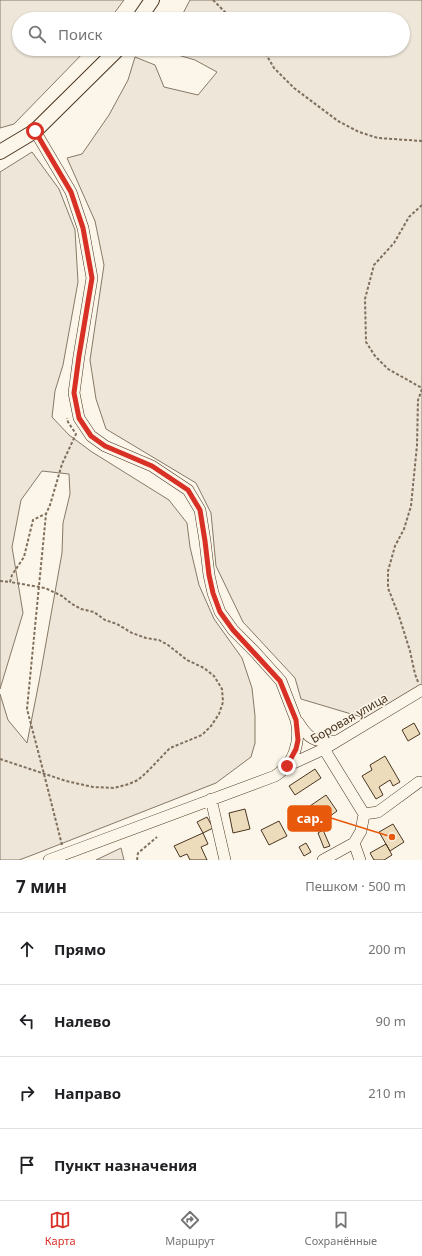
<!DOCTYPE html>
<html lang="ru">
<meta charset="utf-8">
<style>
:root{--surface:#fff;--page:#f6f6f6;--text:#202124;--muted:#757577;--line:#e0e0e0;--accent:#d93025}
body{margin:0;font-family:"Noto Sans",sans-serif;background:var(--page);color:var(--text)}
.stop{position:absolute;width:12px;height:12px;margin:-9px;border:3px solid #d93025;border-radius:50%;background:#fff}
.stop.end{background:#d93025;border-color:#fff;box-shadow:0 1px 4px #0008}
.list{margin:0;padding:0;list-style:none}
h2{display:flex;justify-content:space-between;align-items:center;height:52px;margin:0;padding:0 16px;font-size:17px}
h2 small{font-size:13px;font-weight:400;color:var(--muted)}
.list li{display:grid;grid-template-columns:26px 1fr auto;gap:12px;align-items:center;box-sizing:border-box;height:72px;padding:0 16px;border-top:1px solid var(--line)}
.list b{display:block;font-size:15px;white-space:nowrap}
.list em{font-size:13px;font-style:normal;color:var(--muted)}
.icon{flex:none;width:22px;height:22px;fill:none;stroke:currentColor;stroke-width:2;stroke-linecap:round;stroke-linejoin:round}
.map{position:relative;flex:none;width:422px;height:860px;overflow:hidden}
.search{position:absolute;background:var(--surface);box-shadow:0 1px 3px #0004;left:12px;right:12px;top:12px;height:44px;display:flex;align-items:center;gap:10px;box-sizing:border-box;padding:0 14px;border-radius:22px;color:var(--muted);font-size:15px}
.sheet{height:340px;background:var(--surface)}
nav{display:flex;justify-content:space-around;align-items:center;box-sizing:border-box;height:56px;border-top:1px solid var(--line);background:var(--surface);font-size:11px;color:var(--muted)}
nav a{display:grid;justify-items:center;gap:2px}
nav .on{color:var(--accent)}
.map>svg:first-child{display:block}
</style>
<div class="map">
<svg width="422" height="860" viewBox="0 0 422 860">
<rect width="100%" height="100%" fill="#fbf6e9"/>
<!-- green -->
<path fill="#ede6d9" stroke="#887966" d="M0 0H124L110 19H19V49H87L14 124 0 128Z
M190 0H422V686L368 719 301 699 295 678 243 622 216 566 211 513 196 483 106 429 96 399 90 360 104 265 95 221 67 158 82 154 109 115 128 80 135 57 155 65 164 87 198 95 217 72 195 60 168 52 167 49H403V19H180Z
M32 152 59 189 75 230 78 282 63 365 55 391 52 417 69 435 92 452 169 500 187 523 190 547 199 585 214 619 242 658 252 688 255 716V743L251 757 216 783 35 854 19 860H0V694L8 720 27 743 39 682 62 553 63 523 70 494 69 474 42 471 21 500 12 547 23 613 0 689V172Z
M121 848 124 860H96Z"/>
<!-- building -->
<path fill="#ecdcbc" stroke="#4a3520" d="M414 723 420 734 408 741 402 730Z
M385 756 400 782 393 786 390 780 379 787 383 795 376 799 362 776 372 770 370 765Z
M315 769 321 778 295 795 289 786Z
M326 795 337 811 322 822 310 806Z
M245 809 250 829 233 833 229 813Z
M207 817 213 828 203 833 197 822Z
M279 821 287 836 269 845 261 830Z
M393 824 404 842 390 851 379 832Z
M323 830 330 846 324 848 318 833Z
M203 833 208 844 201 847 207 860H190L187 854 180 857 174 846Z
M306 843 311 852 304 856 299 847Z
M386 844 392 855 384 860H374L370 853Z"/>
<g fill="none" stroke-linecap="round" stroke-linejoin="round">
<defs>
<path id="minor" d="M35 131 71 192 83 228 92 278 79 356 74 393 79 418 91 436 105 446 152 466 188 490 200 510 205 541 209 575 213 593 220 612 233 630 254 651 281 681 296 720C301 742 294 764 275 776L49 860
M298 722C308 738 314 743 335 741
M287 766 324 749 422 690
M211 799 225 860
M364 814 378 812 419 782
M354 843 360 860
M323 860 354 843 361 831 364 814 324 749"/>
<path id="major" d="M139 19 152 0
M0 152 35 131 118 49"/>
</defs>
<!-- minor casing -->
<use href="#minor" stroke="#4a3520" stroke-width="12"/>
<!-- major casing -->
<use href="#major" stroke="#4a3520" stroke-width="16"/>
<!-- path -->
<path stroke="#7f6f5c" stroke-width="2" stroke-dasharray="3 2" stroke-linecap="butt" d="M213 0 232 19
M263 49 274 68 294 88 338 121 359 132 378 138 422 141
M422 205 409 217 394 243 374 265 365 299 366 342 375 356 388 369 422 388
M0 581 10 582 12 575 24 557 33 520 45 514
M418 682 415 674 410 651 399 616 388 588V571L395 546 404 529 411 506 417 445 418 400 422 389
M0 759 66 781 93 787 114 788 129 784 138 780 146 773 170 748 202 735 211 726 219 714 223 702 222 689 214 676 204 668 187 660 168 645 159 640 146 638 132 633 117 624 105 620 94 612 81 609 72 604 62 596 45 588 10 582
M62 845 44 774 27 709 46 514 50 505 62 464 76 434 68 422 67 418
M137 860 138 853 157 837"/>
<!-- minor -->
<use href="#minor" stroke="#fbf6e9" stroke-width="11"/>
<!-- major -->
<use href="#major" stroke="#fbf6e9" stroke-width="14"/>
</g>
<g fill="none" stroke-linecap="round" stroke-linejoin="round">
<!-- route -->
<path stroke="#d93025" stroke-width="5" d="M35 131 71 192 83 228 92 278 79 356 74 393 79 418 91 436 105 446 152 466 188 490 200 510 205 541 209 575 213 593 220 612 233 630 280 681 296 720 298 740 296 749 287 766"/>
</g>
<g text-anchor="middle" dominant-baseline="central" stroke-width="3" stroke-linejoin="round" paint-order="stroke">
<!-- street labels -->
<g font-size="12" fill="#4a3520" stroke="#fbf6e9">
<text transform="translate(349 718) rotate(-30)">Боровая улица</text>
</g>
</g>
<!-- callouts -->
<path fill="none" stroke="#e8590c" stroke-width="1.5" d="M392 837L331 818"/>
<circle fill="#e8590c" stroke="#fbf6e9" stroke-width="1.5" cx="392" cy="837" r="4"/>
<rect fill="#e8590c" stroke="#e8590c" stroke-width="1.5" x="288" y="806" width="43" height="25" rx="4"/>
<g font-size="13" text-anchor="middle" font-weight="bold" fill="#fff">
<text x="310" y="823">сар.</text>
</g>
</svg>
<div class="stop" style="left:35px;top:131px"></div>
<div class="stop end" style="left:287px;top:766px"></div>
<div class="search"><svg class="icon" aria-label="search" viewBox="0 0 24 24"><circle cx="10" cy="10" r="6"/><path d="M15 15l6 6"/></svg>Поиск</div>
</div>
<section class="sheet">
<h2>7 мин<small>Пешком · 500 m</small></h2>
<ul class="list">
<li><svg class="icon" aria-label="ahead" viewBox="0 0 24 24"><path d="M12 20V5M6 11l6-6 6 6"/></svg><div><b>Прямо</b></div><em>200 m</em></li>
<li><svg class="icon" aria-label="left" viewBox="0 0 24 24"><path d="M17 20v-9H6M10 6l-5 5 5 5"/></svg><div><b>Налево</b></div><em>90 m</em></li>
<li><svg class="icon" aria-label="right" viewBox="0 0 24 24"><path d="M7 20v-9h11M14 6l5 5-5 5"/></svg><div><b>Направо</b></div><em>210 m</em></li>
<li><svg class="icon" aria-label="arrive" viewBox="0 0 24 24"><path d="M6 21V4h12l-3 4 3 4H6"/></svg><div><b>Пункт назначения</b></div></li>
</ul>
</section>
<nav>
<a class="on"><svg class="icon" aria-label="map" viewBox="0 0 24 24"><path d="M3 6l6-2 6 2 6-2v14l-6 2-6-2-6 2zM9 4v14M15 6v14"/></svg>Карта</a>
<a><svg class="icon" aria-label="directions" viewBox="0 0 24 24"><path d="M12 3l9 9-9 9-9-9zM9 14v-3h6M13 9l2 2-2 2"/></svg>Маршрут</a>
<a><svg class="icon" aria-label="saved" viewBox="0 0 24 24"><path d="M7 4h10v16l-5-4-5 4z"/></svg>Сохранённые</a>
</nav>
